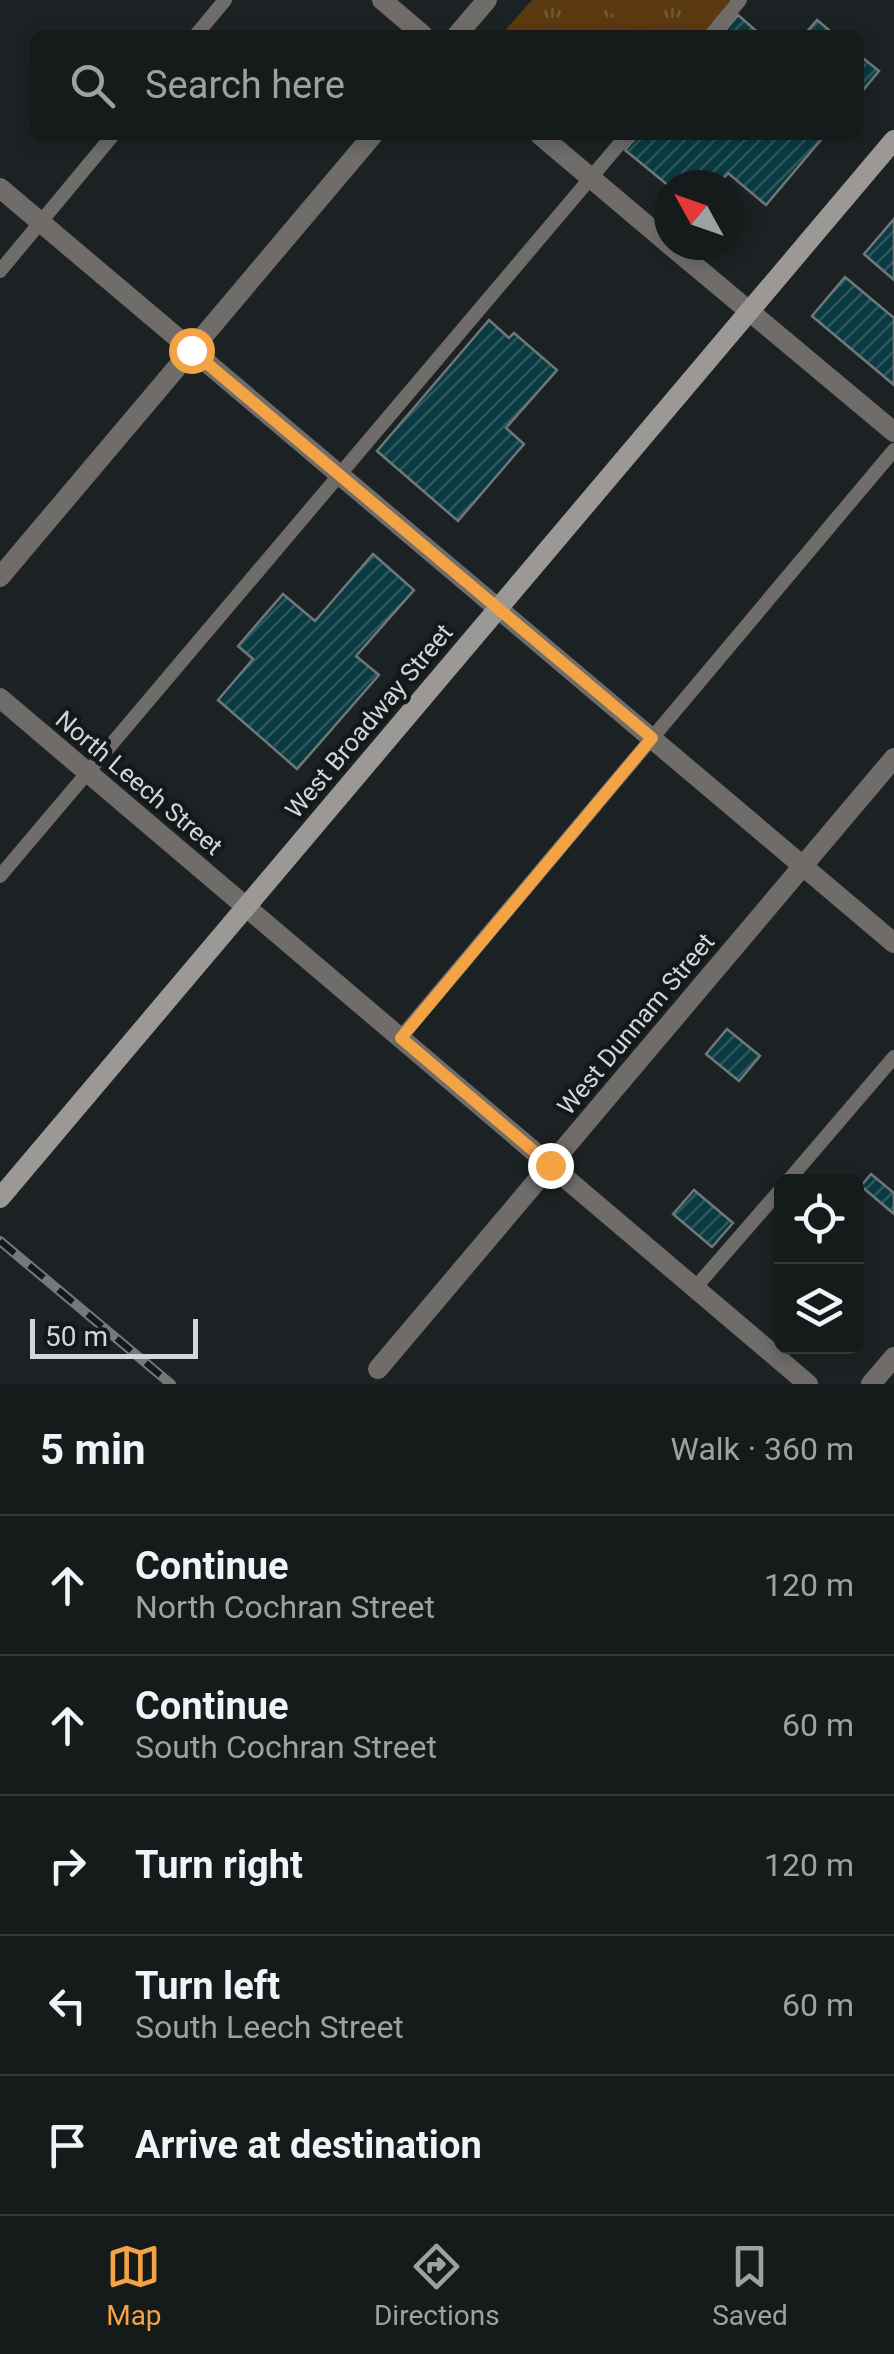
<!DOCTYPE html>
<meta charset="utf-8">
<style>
:root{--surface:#151a1a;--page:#222727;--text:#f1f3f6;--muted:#9da1a2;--line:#343839;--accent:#f4a344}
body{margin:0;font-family:Roboto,sans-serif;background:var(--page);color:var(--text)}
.controls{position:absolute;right:30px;bottom:30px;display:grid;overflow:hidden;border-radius:15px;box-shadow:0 5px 15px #0003}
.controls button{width:90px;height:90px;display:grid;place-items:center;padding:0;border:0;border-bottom:2px solid var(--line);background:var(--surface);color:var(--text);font:50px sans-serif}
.compass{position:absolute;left:654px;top:170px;width:90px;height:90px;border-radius:50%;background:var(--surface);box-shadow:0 5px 15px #0003;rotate:310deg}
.scale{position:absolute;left:30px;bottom:25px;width:168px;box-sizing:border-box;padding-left:10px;border:5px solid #d2d6d7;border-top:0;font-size:28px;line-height:35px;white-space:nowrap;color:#d2d6d7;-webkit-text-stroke:8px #13191a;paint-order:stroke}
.stop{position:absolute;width:30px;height:30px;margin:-22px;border:8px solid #f4a344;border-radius:50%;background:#fff}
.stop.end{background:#f4a344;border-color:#fff;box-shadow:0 2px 10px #0008}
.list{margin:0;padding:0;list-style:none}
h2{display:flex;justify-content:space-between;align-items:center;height:130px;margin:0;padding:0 40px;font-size:42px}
h2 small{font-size:32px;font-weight:400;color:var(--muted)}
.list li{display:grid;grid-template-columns:65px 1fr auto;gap:30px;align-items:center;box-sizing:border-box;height:140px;padding:0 40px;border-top:2px solid var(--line)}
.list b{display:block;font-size:38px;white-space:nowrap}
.list p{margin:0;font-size:32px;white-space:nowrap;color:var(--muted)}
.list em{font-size:32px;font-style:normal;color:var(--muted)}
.icon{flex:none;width:55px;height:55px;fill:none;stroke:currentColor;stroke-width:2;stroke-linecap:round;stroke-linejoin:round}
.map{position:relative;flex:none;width:894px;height:1384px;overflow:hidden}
.search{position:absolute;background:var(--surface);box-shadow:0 5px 15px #0003;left:30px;right:30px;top:30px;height:110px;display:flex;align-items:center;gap:25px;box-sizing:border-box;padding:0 35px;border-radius:15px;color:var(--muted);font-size:38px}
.sheet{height:830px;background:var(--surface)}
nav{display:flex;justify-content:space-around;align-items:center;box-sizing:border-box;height:140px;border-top:2px solid var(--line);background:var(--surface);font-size:28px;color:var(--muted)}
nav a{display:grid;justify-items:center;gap:5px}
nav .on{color:var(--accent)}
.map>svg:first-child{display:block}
</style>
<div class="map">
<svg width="894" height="1384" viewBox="0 0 894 1384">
<defs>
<pattern id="grass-tufts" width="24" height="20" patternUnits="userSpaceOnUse" patternTransform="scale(2.5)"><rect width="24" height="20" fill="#5b3911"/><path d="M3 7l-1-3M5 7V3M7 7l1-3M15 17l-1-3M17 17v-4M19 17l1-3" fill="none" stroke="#725533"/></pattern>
<pattern id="building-hatch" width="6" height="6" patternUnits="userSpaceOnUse" patternTransform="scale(2.5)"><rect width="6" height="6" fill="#0b3b42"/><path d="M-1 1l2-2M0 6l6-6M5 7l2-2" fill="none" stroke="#2e575d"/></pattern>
</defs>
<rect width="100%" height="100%" fill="#1c2223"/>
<!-- grass -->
<path fill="url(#grass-tufts)" d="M532 0H740L711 35H501Z"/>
<!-- pitch -->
<path fill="#5b3911" d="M596 0H658L663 4 638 34Z"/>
<!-- building -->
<path fill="url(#building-hatch)" stroke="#707778" stroke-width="2.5" d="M738 15 761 35H721Z
M817 20 835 35H804Z
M859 55 879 71 859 95Z
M638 135H825L766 205 728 173 718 185 669 186 625 150Z
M894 219V280L864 254Z
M845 277 894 318V385L812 316Z
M489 320 509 338 514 333 557 370 506 428 524 444 458 521 377 451Z
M373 554 414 590 356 656 379 675 297 769 218 700 253 659 238 646 283 594 315 621Z
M727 1029 760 1056 739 1081 706 1054Z
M871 1174 894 1193V1214L861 1186Z
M694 1190 733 1223 712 1247 673 1214Z"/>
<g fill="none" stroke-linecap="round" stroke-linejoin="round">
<!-- service -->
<path stroke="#6f6c6a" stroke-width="14" d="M196 35 225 0
M711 35 740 0
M0 271 113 135
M0 876 627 135
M401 1037 894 450
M787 1182 894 1057
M695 1288 782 1188"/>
<!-- minor -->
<path stroke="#6f6c6a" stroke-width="20" d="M382 0 423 35
M457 35 487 0
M540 135 669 244
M0 188 894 943
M670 245 894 432
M0 577 373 135
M378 1369 894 758
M871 1384 894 1357"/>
<!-- tertiary -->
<path stroke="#6f6c6a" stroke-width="20" d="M0 698 808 1384"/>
<!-- secondary -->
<path stroke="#9b9895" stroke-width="20" d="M0 1198 894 140"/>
<defs>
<path id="rail" d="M0 1241 171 1384"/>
</defs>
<!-- rail casing -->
<use href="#rail" stroke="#74797a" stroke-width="10"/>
<!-- rail -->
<use href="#rail" stroke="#13191a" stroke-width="6" stroke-dasharray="19" stroke-linecap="butt"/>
</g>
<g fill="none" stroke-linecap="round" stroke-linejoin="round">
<!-- route -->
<path stroke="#f4a344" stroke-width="12" d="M191 350 652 738 401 1038 550 1165"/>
</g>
<g text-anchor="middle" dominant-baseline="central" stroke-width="9" stroke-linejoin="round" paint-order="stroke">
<!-- street labels -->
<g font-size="25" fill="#d2d6d7" stroke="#13191a">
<text transform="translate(369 721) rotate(-50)">West Broadway Street</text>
<text transform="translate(139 783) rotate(40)">North Leech Street</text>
<text transform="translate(636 1024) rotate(-50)">West Dunnam Street</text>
</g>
</g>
</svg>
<div class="controls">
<button><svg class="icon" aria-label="locate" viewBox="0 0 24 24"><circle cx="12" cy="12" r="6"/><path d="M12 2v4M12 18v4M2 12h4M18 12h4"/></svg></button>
<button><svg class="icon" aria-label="layers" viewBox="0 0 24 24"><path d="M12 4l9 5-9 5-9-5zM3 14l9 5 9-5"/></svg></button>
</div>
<svg class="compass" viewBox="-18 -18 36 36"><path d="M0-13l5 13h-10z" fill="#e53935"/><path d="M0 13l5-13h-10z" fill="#9da1a2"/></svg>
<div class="scale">50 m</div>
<div class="stop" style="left:191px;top:350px"></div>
<div class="stop end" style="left:550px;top:1165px"></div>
<div class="search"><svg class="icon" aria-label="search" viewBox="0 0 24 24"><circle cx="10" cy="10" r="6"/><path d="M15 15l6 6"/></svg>Search here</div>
</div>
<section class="sheet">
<h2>5 min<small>Walk · 360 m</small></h2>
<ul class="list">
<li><svg class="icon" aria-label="ahead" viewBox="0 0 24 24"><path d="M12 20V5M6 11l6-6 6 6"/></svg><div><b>Continue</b><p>North Cochran Street</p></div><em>120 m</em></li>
<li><svg class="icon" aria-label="ahead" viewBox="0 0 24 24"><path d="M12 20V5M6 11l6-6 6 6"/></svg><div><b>Continue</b><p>South Cochran Street</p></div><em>60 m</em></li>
<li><svg class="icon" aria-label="right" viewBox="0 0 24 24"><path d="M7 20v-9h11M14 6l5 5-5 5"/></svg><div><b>Turn right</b></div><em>120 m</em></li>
<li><svg class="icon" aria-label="left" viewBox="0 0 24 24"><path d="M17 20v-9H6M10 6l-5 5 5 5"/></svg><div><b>Turn left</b><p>South Leech Street</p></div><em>60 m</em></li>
<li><svg class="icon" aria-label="arrive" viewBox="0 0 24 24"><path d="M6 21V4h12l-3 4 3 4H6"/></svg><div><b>Arrive at destination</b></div></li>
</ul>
</section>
<nav>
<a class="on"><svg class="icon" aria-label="map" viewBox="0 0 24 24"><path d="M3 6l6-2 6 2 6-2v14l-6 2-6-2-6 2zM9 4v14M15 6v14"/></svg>Map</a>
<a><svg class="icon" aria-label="directions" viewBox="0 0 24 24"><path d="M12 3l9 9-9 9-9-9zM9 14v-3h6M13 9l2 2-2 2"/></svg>Directions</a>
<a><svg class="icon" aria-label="saved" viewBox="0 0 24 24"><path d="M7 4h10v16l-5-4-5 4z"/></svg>Saved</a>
</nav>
